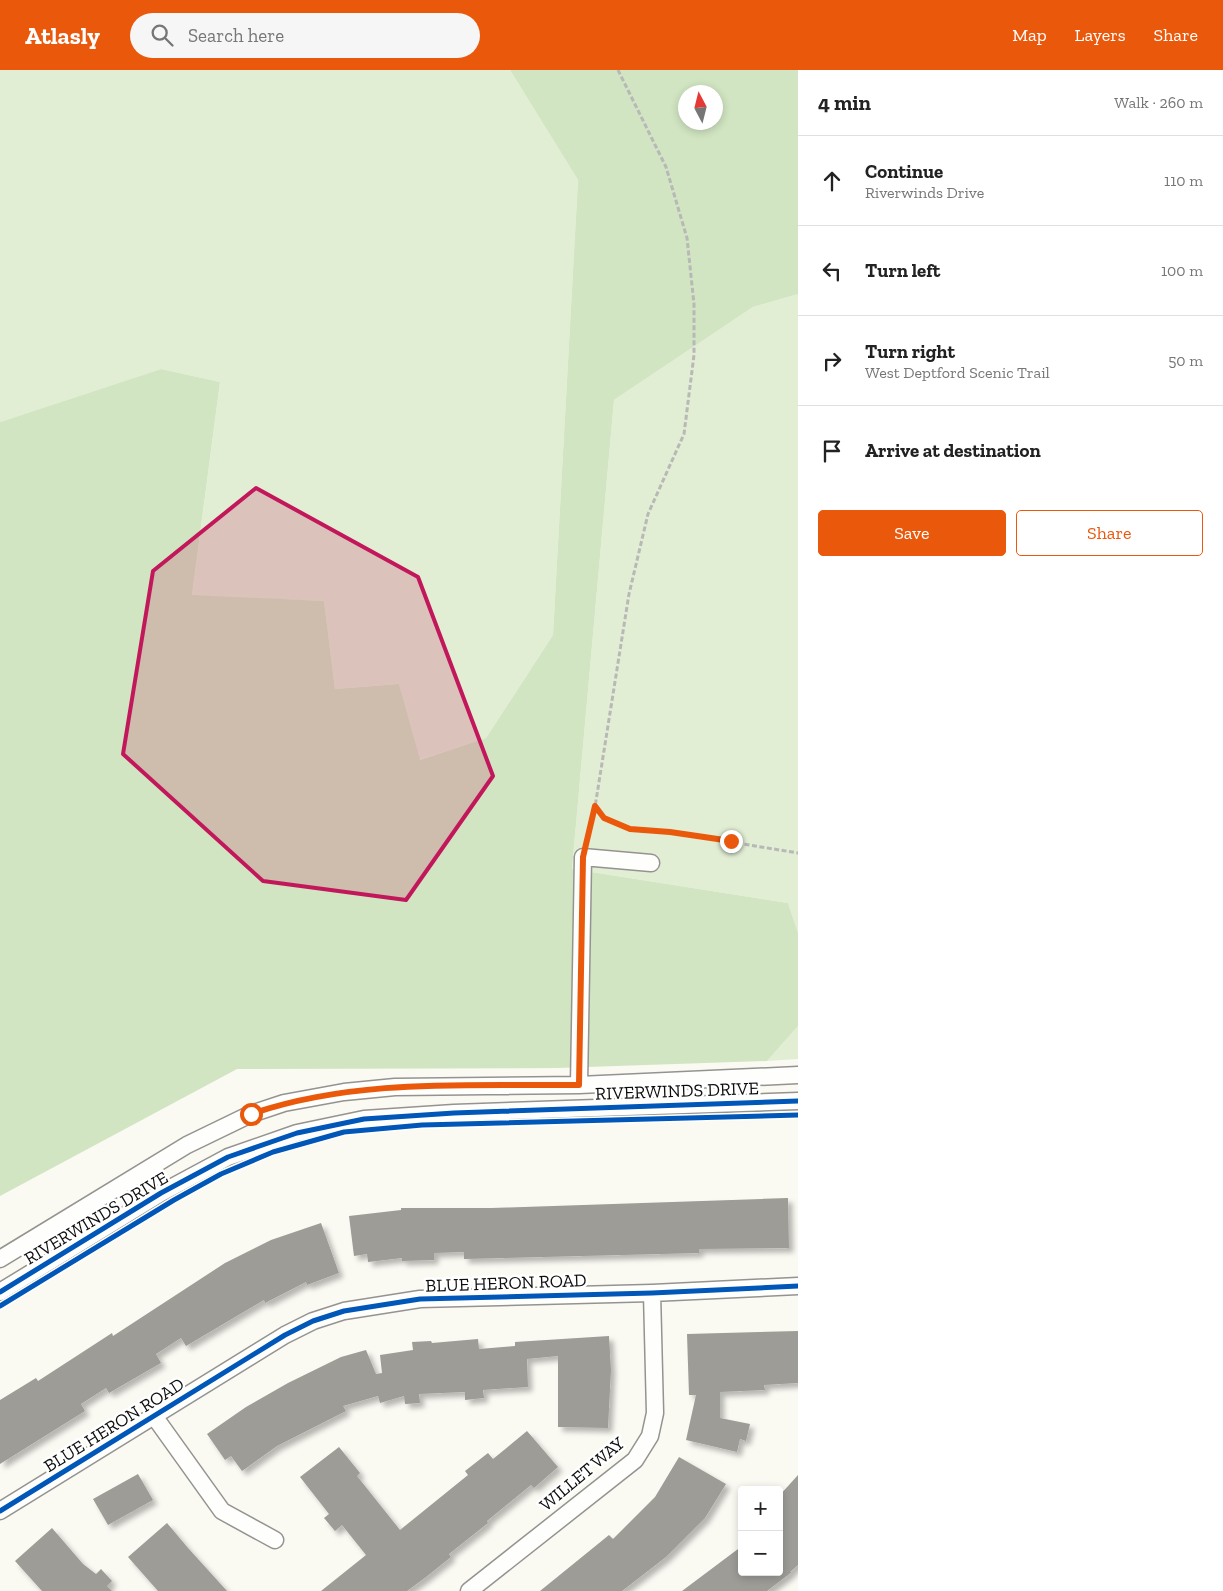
<!DOCTYPE html>
<meta charset="utf-8">
<style>
:root{--surface:#fff;--page:#f6f6f6;--text:#222;--muted:#767676;--line:#e0e0e0;--accent:#ea580c}
body{margin:0;font-family:"Zilla Slab",serif;background:var(--page);color:var(--text)}
.controls{position:absolute;right:15px;bottom:15px;display:grid;overflow:hidden;border-radius:5px;box-shadow:0 2px 8px #0003}
.controls button{width:45px;height:45px;display:grid;place-items:center;padding:0;border:0;border-bottom:1px solid var(--line);background:var(--surface);color:var(--text);font:25px sans-serif}
.compass{position:absolute;left:678px;top:15px;width:45px;height:45px;border-radius:50%;background:var(--surface);box-shadow:0 2px 8px #0003;rotate:353deg}
.stop{position:absolute;width:15px;height:15px;margin:-11px;border:4px solid #ea580c;border-radius:50%;background:#fff}
.stop.end{background:#ea580c;border-color:#fff;box-shadow:0 1px 5px #0008}
.list{margin:0;padding:0;list-style:none}
h2{display:flex;justify-content:space-between;align-items:center;height:65px;margin:0;padding:0 20px;font-size:21px}
h2 small{font-size:16px;font-weight:400;color:var(--muted)}
.list li{display:grid;grid-template-columns:32px 1fr auto;gap:15px;align-items:center;box-sizing:border-box;height:90px;padding:0 20px;border-top:1px solid var(--line)}
.list b{display:block;font-size:19px;white-space:nowrap}
.list p{margin:0;font-size:16px;white-space:nowrap;color:var(--muted)}
.list em{font-size:16px;font-style:normal;color:var(--muted)}
.actions{display:flex;gap:10px;padding:15px 20px}
.actions a{flex:1;padding:11px 0;border:1px solid var(--accent);border-radius:5px;text-align:center;font-size:18px;color:var(--accent)}
.actions .main{background:var(--accent);color:#fff}
.icon{flex:none;width:28px;height:28px;fill:none;stroke:currentColor;stroke-width:2;stroke-linecap:round;stroke-linejoin:round}
.map{position:relative;flex:none;width:798px;height:1521px;overflow:hidden}
header{display:flex;align-items:center;gap:30px;box-sizing:border-box;height:70px;padding:0 25px;background:var(--accent);color:#fff}
header strong{font-size:24px}
nav{display:flex;gap:28px;margin-inline-start:auto;font-size:18px}
.search{width:350px;height:45px;background:var(--page);display:flex;align-items:center;gap:12px;box-sizing:border-box;padding:0 18px;border-radius:28px;color:var(--muted);font-size:19px}
main{display:flex}
aside{flex:1;background:var(--surface)}
.map>svg:first-child{display:block}
</style>
<header>
<strong>Atlasly</strong>
<div class="search"><svg class="icon" aria-label="search" viewBox="0 0 24 24"><circle cx="10" cy="10" r="6"/><path d="M15 15l6 6"/></svg>Search here</div>
<nav><a>Map</a><a>Layers</a><a>Share</a></nav>
</header>
<main>
<div class="map">
<svg width="798" height="1521" viewBox="0 0 798 1521">
<defs>
<filter id="shadow"><feDropShadow dx="4.5" dy="4.5" stdDeviation="2.5" flood-color="#0004"/></filter>
</defs>
<rect width="100%" height="100%" fill="#faf9f2"/>
<!-- green -->
<path fill="#e1eed4" d="M0 0H510L578 110 553 565 486 668 419 690 399 614 335 619 324 531 192 526 220 312 161 299 0 352Z
M798 224V863L788 833 572 799 614 330 753 237Z
M798 956V989L767 991Z"/>
<!-- forest -->
<path fill="#d1e5c2" fill-rule="evenodd" d="M510 0H798V224L753 237 614 330 572 799 788 833 798 863V956L767 991 557 998 237 999 0 1126V352L161 299 220 312 192 525 324 531 335 619 399 614 420 690 486 668 553 565 578 110ZM686 22H716V52H686Z"/>
<!-- building -->
<path fill="#9d9c97" filter="url(#shadow)" d="M788 1128 789 1178 699 1179V1183L661 1184 464 1189V1182L434 1183V1190L402 1191V1188L368 1192 367 1184 354 1186 349 1146 401 1140V1138H491Z
M321 1153 339 1203 307 1215 306 1212 265 1233 264 1230 186 1276 181 1268 156 1284 161 1293 109 1323 106 1318 81 1334 85 1341 0 1394V1330L36 1308 38 1311 112 1263 113 1266 225 1193 271 1170Z
M798 1261V1313L764 1315 765 1320 720 1322V1348L750 1354 746 1371 740 1369 737 1382 686 1370 696 1325H689L687 1264Z
M609 1266 611 1300 608 1358 558 1357V1286L527 1289 528 1317 483 1320 484 1328 465 1330V1322L419 1324 420 1333 405 1334 404 1326 380 1333 378 1326 343 1336 346 1341 277 1376 242 1401 231 1386 225 1390 207 1364 246 1337 288 1313 341 1287 366 1280 376 1304 382 1303 380 1285 413 1280 412 1272 431 1271 432 1273 478 1269 479 1279 515 1276V1272Z
M527 1361 558 1397 534 1418 531 1415 487 1451 488 1453 449 1484 451 1487 426 1507 407 1521H321L366 1485 342 1455 335 1461 324 1448 329 1444 300 1407 339 1377 360 1403 357 1406 400 1460 468 1405 465 1401 488 1383 493 1389Z
M679 1387 726 1414 705 1448 666 1487 622 1521H540L609 1465 613 1469 655 1427Z
M138 1404 153 1430 108 1455 93 1429Z
M798 1405V1495L790 1502H792L767 1521H682L742 1476V1502H779V1426Z
M167 1453 188 1478 227 1521H158L128 1487Z
M52 1458 83 1494 96 1504 101 1499 112 1511 107 1516 112 1521H42L15 1491Z"/>
<g fill="none" stroke-linecap="round" stroke-linejoin="round">
<defs>
<path id="minor" d="M579 1015 583 787 651 793
M0 1189 187 1075 251 1044 284 1033 344 1022 395 1017 579 1015 798 1005
M0 1222 161 1123 228 1087 297 1063 364 1049 454 1043 798 1031
M154 1346 222 1441 275 1470
M0 1441 285 1265 313 1251 344 1241 420 1229 652 1223 798 1216
M469 1521 635 1390 650 1366 655 1343 652 1223"/>
</defs>
<!-- minor casing -->
<use href="#minor" stroke="#949390" stroke-width="19"/>
<!-- path -->
<path stroke="#b8b8b6" stroke-width="3" stroke-dasharray="5 2.5" stroke-linecap="butt" d="M596 737 604 748 630 759 670 762 798 783
M587 771 595 737 629 524 648 444 684 364 694 285V234L687 168 666 97 618 0"/>
<!-- minor -->
<use href="#minor" stroke="#fefefd" stroke-width="16"/>
<defs>
<path id="cycleway" d="M0 1222 161 1123 228 1087 297 1063 364 1049 454 1043 798 1031
M0 1236 174 1130 221 1104 273 1082 344 1062 422 1055 798 1045
M0 1441 285 1265 313 1251 344 1241 420 1229 652 1223 798 1216"/>
</defs>
<!-- cycleway casing -->
<use href="#cycleway" stroke="#fff" stroke-width="8"/>
<!-- cycleway -->
<use href="#cycleway" stroke="#0057b8" stroke-width="5"/>
</g>
<g fill="none" stroke-linecap="round" stroke-linejoin="round">
<!-- route -->
<path stroke="#ea580c" stroke-width="6" d="M251 1044C356 1008 469 1016 579 1015L583 787 595 736 604 748 630 759 670 762 731 771"/>
</g>
<!-- marked area -->
<path fill="#c2185b" fill-opacity="0.2" stroke="#c2185b" stroke-width="4" stroke-linejoin="round" d="M256 418 418 507 493 706 406 830 263 811 123 684 153 501Z"/>
<g text-anchor="middle" dominant-baseline="central" stroke-width="5" stroke-linejoin="round" paint-order="stroke">
<!-- street labels -->
<g font-size="18" fill="#0d0d0d" stroke="#fff">
<text transform="translate(677 1021) rotate(-2)">RIVERWINDS DRIVE</text>
<text transform="translate(96 1148) rotate(-31)">RIVERWINDS DRIVE</text>
<text transform="translate(506 1213) rotate(-2)">BLUE HERON ROAD</text>
<text transform="translate(114 1355) rotate(-32)">BLUE HERON ROAD</text>
<text transform="translate(582 1404) rotate(-40)">WILLET WAY</text>
</g>
</g>
</svg>
<div class="controls">
<button>+</button>
<button>−</button>
</div>
<svg class="compass" viewBox="-18 -18 36 36"><path d="M0-13l5 13h-10z" fill="#e53935"/><path d="M0 13l5-13h-10z" fill="#767676"/></svg>
<div class="stop" style="left:251px;top:1044px"></div>
<div class="stop end" style="left:731px;top:771px"></div>
</div>
<aside>
<h2>4 min<small>Walk · 260 m</small></h2>
<ul class="list">
<li><svg class="icon" aria-label="ahead" viewBox="0 0 24 24"><path d="M12 20V5M6 11l6-6 6 6"/></svg><div><b>Continue</b><p>Riverwinds Drive</p></div><em>110 m</em></li>
<li><svg class="icon" aria-label="left" viewBox="0 0 24 24"><path d="M17 20v-9H6M10 6l-5 5 5 5"/></svg><div><b>Turn left</b></div><em>100 m</em></li>
<li><svg class="icon" aria-label="right" viewBox="0 0 24 24"><path d="M7 20v-9h11M14 6l5 5-5 5"/></svg><div><b>Turn right</b><p>West Deptford Scenic Trail</p></div><em>50 m</em></li>
<li><svg class="icon" aria-label="arrive" viewBox="0 0 24 24"><path d="M6 21V4h12l-3 4 3 4H6"/></svg><div><b>Arrive at destination</b></div></li>
</ul>
<div class="actions"><a class="main">Save</a><a>Share</a></div>
</aside>
</main>
